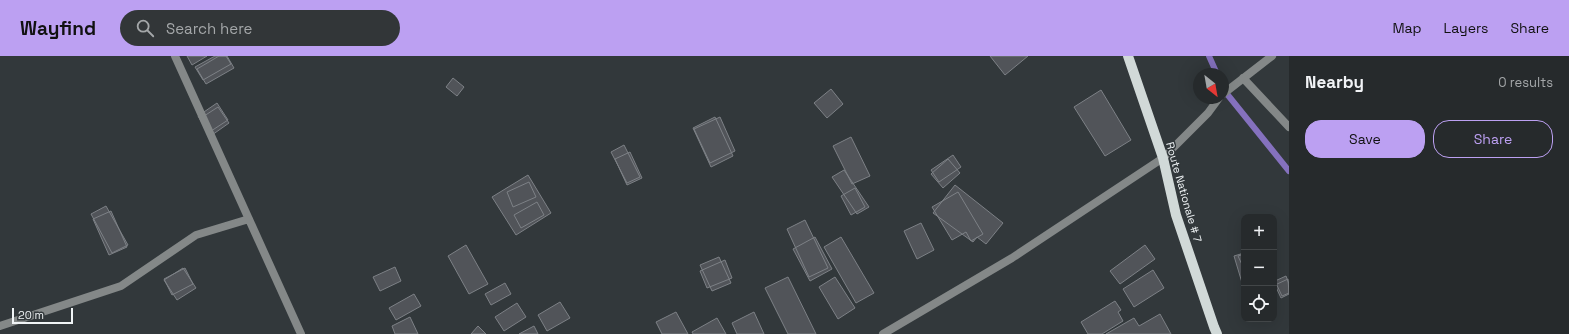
<!DOCTYPE html>
<meta charset="utf-8">
<style>
:root{--surface:#262a2c;--page:#323638;--text:#f1f3f6;--muted:#a4a7a9;--line:#424648;--accent:#bca0f2}
body{margin:0;font-family:"Space Grotesk",sans-serif;background:var(--page);color:var(--text)}
.controls{position:absolute;right:12px;bottom:12px;display:grid;overflow:hidden;border-radius:8px;box-shadow:0 4px 16px #0002}
.controls button{width:36px;height:36px;display:grid;place-items:center;padding:0;border:0;border-bottom:1px solid var(--line);background:var(--surface);color:var(--text);font:20px sans-serif}
.compass{position:absolute;left:1193px;top:12px;width:36px;height:36px;border-radius:50%;background:var(--surface);box-shadow:0 4px 16px #0002;rotate:149deg}
.scale{position:absolute;left:12px;bottom:10px;width:61px;box-sizing:border-box;padding-left:4px;border:2px solid #f0f4f6;border-top:0;font-size:11px;line-height:14px;white-space:nowrap;color:#f0f4f6;-webkit-text-stroke:3px #32383b;paint-order:stroke}
.list{margin:0;padding:0;list-style:none}
h2{display:flex;justify-content:space-between;align-items:center;height:52px;margin:0;padding:0 16px;font-size:17px}
h2 small{font-size:13px;font-weight:400;color:var(--muted)}
.actions{display:flex;gap:8px;padding:12px 16px}
.actions a{flex:1;padding:9px 0;border:1px solid var(--accent);border-radius:16px;text-align:center;font-size:14px;color:var(--accent)}
.actions .main{background:var(--accent);color:#111}
.icon{flex:none;width:22px;height:22px;fill:none;stroke:currentColor;stroke-width:2;stroke-linecap:round;stroke-linejoin:round}
.map{position:relative;flex:none;width:1289px;height:278px;overflow:hidden}
header{display:flex;align-items:center;gap:24px;box-sizing:border-box;height:56px;padding:0 20px;background:var(--accent);color:#111}
header strong{font-size:19px}
nav{display:flex;gap:22px;margin-inline-start:auto;font-size:14px}
.search{width:280px;height:36px;background:var(--page);display:flex;align-items:center;gap:10px;box-sizing:border-box;padding:0 14px;border-radius:22px;color:var(--muted);font-size:15px}
main{display:flex}
aside{flex:1;background:var(--surface)}
.map>svg:first-child{display:block}
</style>
<header>
<strong>Wayfind</strong>
<div class="search"><svg class="icon" aria-label="search" viewBox="0 0 24 24"><circle cx="10" cy="10" r="6"/><path d="M15 15l6 6"/></svg>Search here</div>
<nav><a>Map</a><a>Layers</a><a>Share</a></nav>
</header>
<main>
<div class="map">
<svg width="1289" height="278" viewBox="0 0 1289 278">
<rect width="100%" height="100%" fill="#32383b"/>
<g fill="none" stroke-linecap="round" stroke-linejoin="round">
<!-- stream -->
<path stroke="#8571be" stroke-width="6" d="M1209 0 1217 18
M1223 33 1289 115"/>
</g>
<!-- building -->
<path fill="#515459" stroke="#7d8186" d="M187 0H207L192 9Z
M215 0H226L231 8 203 24 195 11Z
M219 0H227L234 12 206 28 197 13Z
M990 0H1028L1005 19Z
M453 22 464 31 457 40 446 31Z
M831 33 843 48 827 62 814 47Z
M1101 34 1131 84 1105 100 1074 51Z
M217 47 228 64 208 77 198 60Z
M218 51 229 67 212 79 201 62Z
M715 61 733 100 711 111 693 72Z
M720 61 735 95 710 107 694 73Z
M851 81 870 120 852 128 833 90Z
M624 89 640 121 627 127 611 96Z
M630 96 642 122 627 129 615 103Z
M953 99 961 111 939 126 931 114Z
M948 103 960 117 943 132 931 118Z
M844 114 869 151 857 158 832 121Z
M528 119 551 157 516 179 492 141Z
M529 126 536 141 513 151 507 136Z
M955 129 1003 167 986 188 977 181 973 186 933 157Z
M855 132 865 151 851 159 841 140Z
M958 136 983 178 971 185 966 176 952 184 932 151Z
M537 146 544 159 521 172 514 159Z
M106 150 128 189 112 197 91 158Z
M111 155 127 191 109 199 93 163Z
M805 164 828 212 809 221 787 173Z
M921 167 934 194 917 203 904 175Z
M815 181 832 213 810 225 793 193Z
M841 181 874 237 856 247 824 191Z
M466 189 488 228 469 238 448 200Z
M1145 189 1155 203 1120 228 1110 215Z
M1244 197V230H1243L1234 200Z
M1244 198V213L1238 200Z
M719 201 731 227 712 235 700 209Z
M725 204 732 222 707 232 700 215Z
M395 211 401 225 380 235 373 221Z
M183 212 196 232 177 244 164 224Z
M185 212 193 228 172 239 164 223Z
M1153 214 1164 232 1134 251 1123 233Z
M1286 220 1289 228V237L1282 240 1275 225Z
M788 221 816 278H788L765 232Z
M835 221 855 252 838 263 819 231Z
M1288 223 1289 238 1281 242 1275 229Z
M505 227 511 238 491 249 485 238Z
M414 238 421 250 396 264 389 252Z
M1115 245 1121 254 1118 256 1123 265 1102 278H1088L1081 266Z
M560 246 570 262 547 275 538 259Z
M517 247 526 261 504 275 495 261Z
M676 256 688 278H662L656 266Z
M754 256 764 278H737L732 267Z
M1160 258 1171 278H1106L1134 262 1139 270Z
M410 261 418 278H395L392 270Z
M717 262 726 278H693L692 276Z
M478 270 486 278H471Z
M534 270 538 278H519Z"/>
<g fill="none" stroke-linecap="round" stroke-linejoin="round">
<!-- minor -->
<path stroke="#848888" stroke-width="8" d="M175 0 301 278
M1243 22 1289 71
M1223 38 1272 0
M0 270 121 230 196 179 249 163
M883 278 1012 202 1163 102 1208 57 1219 42"/>
<!-- primary -->
<path stroke="#d1d9d8" stroke-width="10" d="M1128 0 1163 102 1176 159 1214 271 1217 278"/>
</g>
<g text-anchor="middle" dominant-baseline="central" stroke-width="3" stroke-linejoin="round" paint-order="stroke">
<!-- street labels -->
<g font-size="11" fill="#f0f4f6" stroke="#32383b">
<text transform="translate(1184 136) rotate(74)">Route Nationale # 7</text>
</g>
</g>
</svg>
<div class="controls">
<button>+</button>
<button>−</button>
<button><svg class="icon" aria-label="locate" viewBox="0 0 24 24"><circle cx="12" cy="12" r="6"/><path d="M12 2v4M12 18v4M2 12h4M18 12h4"/></svg></button>
</div>
<svg class="compass" viewBox="-18 -18 36 36"><path d="M0-13l5 13h-10z" fill="#e53935"/><path d="M0 13l5-13h-10z" fill="#a4a7a9"/></svg>
<div class="scale">20 m</div>
</div>
<aside>
<h2>Nearby<small>0 results</small></h2>
<ul class="list">
</ul>
<div class="actions"><a class="main">Save</a><a>Share</a></div>
</aside>
</main>
